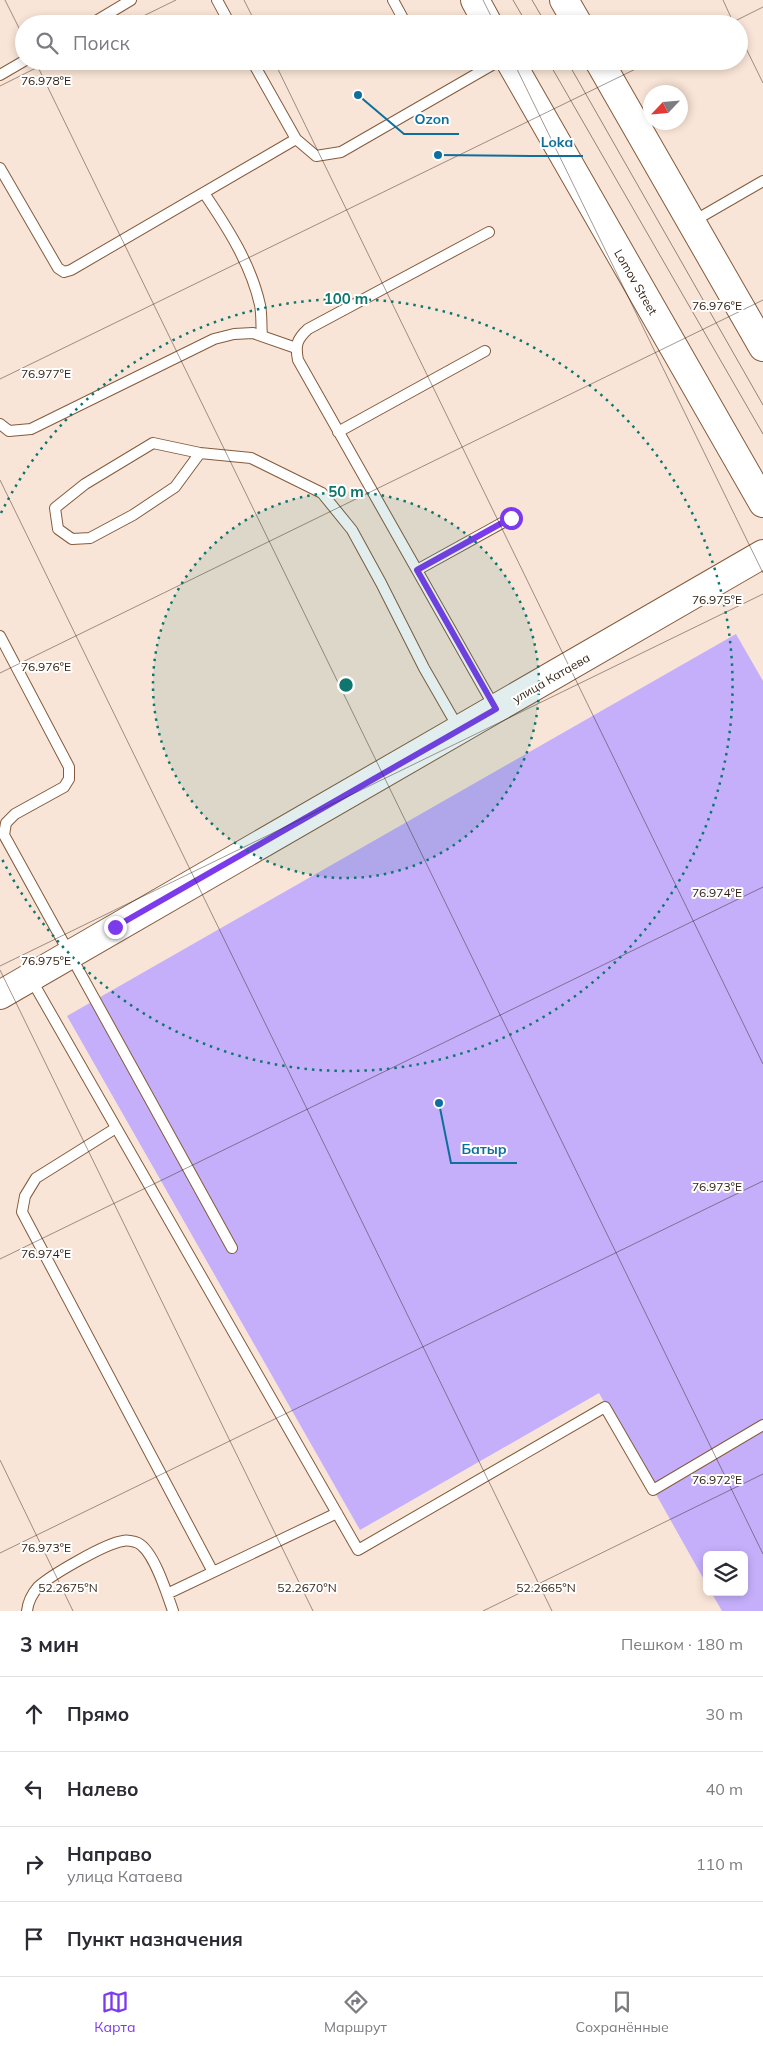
<!DOCTYPE html>
<html lang="ru">
<meta charset="utf-8">
<style>
:root{--surface:#fff;--page:#f7f7f7;--text:#2b2b33;--muted:#7c7c81;--line:#e1e1e2;--accent:#7c3aed}
body{margin:0;font-family:Mulish,sans-serif;background:var(--page);color:var(--text)}
.controls{position:absolute;right:15px;bottom:15px;display:grid;overflow:hidden;border-radius:8px;box-shadow:0 2px 8px #0003}
.controls button{width:45px;height:45px;display:grid;place-items:center;padding:0;border:0;border-bottom:1px solid var(--line);background:var(--surface);color:var(--text);font:25px sans-serif}
.compass{position:absolute;left:643px;top:85px;width:45px;height:45px;border-radius:50%;background:var(--surface);box-shadow:0 2px 8px #0003;rotate:244deg}
.stop{position:absolute;width:15px;height:15px;margin:-11px;border:4px solid #7c3aed;border-radius:50%;background:#fff}
.stop.end{background:#7c3aed;border-color:#fff;box-shadow:0 1px 5px #0008}
.list{margin:0;padding:0;list-style:none}
h2{display:flex;justify-content:space-between;align-items:center;height:65px;margin:0;padding:0 20px;font-size:21px}
h2 small{font-size:16px;font-weight:400;color:var(--muted)}
.list li{display:grid;grid-template-columns:32px 1fr auto;gap:15px;align-items:center;box-sizing:border-box;height:75px;padding:0 20px;border-top:1px solid var(--line)}
.list b{display:block;font-size:19px;white-space:nowrap}
.list p{margin:0;font-size:16px;white-space:nowrap;color:var(--muted)}
.list em{font-size:16px;font-style:normal;color:var(--muted)}
.icon{flex:none;width:28px;height:28px;fill:none;stroke:currentColor;stroke-width:2;stroke-linecap:round;stroke-linejoin:round}
.map{position:relative;flex:none;width:763px;height:1611px;overflow:hidden}
.search{position:absolute;background:var(--surface);box-shadow:0 2px 8px #0003;left:15px;right:15px;top:15px;height:55px;display:flex;align-items:center;gap:12px;box-sizing:border-box;padding:0 18px;border-radius:28px;color:var(--muted);font-size:19px}
.sheet{height:365px;background:var(--surface)}
nav{display:flex;justify-content:space-around;align-items:center;box-sizing:border-box;height:70px;border-top:1px solid var(--line);background:var(--surface);font-size:14px;color:var(--muted)}
nav a{display:grid;justify-items:center;gap:2px}
nav .on{color:var(--accent)}
.map>svg:first-child{display:block}
</style>
<div class="map">
<svg width="763" height="1611" viewBox="0 0 763 1611">
<rect width="100%" height="100%" fill="#f9e5d7"/>
<!-- green -->
<path fill="#c5affb" d="M736 634 763 681V1611H722L711 1592H744V1555H707V1585L599 1393 360 1530 67 1016Z"/>
<g fill="none" stroke-linecap="round" stroke-linejoin="round">
<defs>
<path id="lane" d="M217 0 230 24
M393 0 406 24
M91 24 131 0
M252 61 296 139 316 156 341 152 499 61
M0 75 24 61
M0 168 58 268 64 272 71 270 296 139
M204 193C227 227 251 264 260 305 262 315 261 326 262 336
M692 222 763 181
M489 232 308 329C297 339 295 345 298 360L495 708
M0 424 9 431 31 429 214 339 234 334 253 333 296 348
M338 432 485 351
M200 453 175 487 133 515 90 538 72 539 58 529 55 508 85 484 153 443 200 453 251 458 322 493 352 530 381 583 424 668 459 729
M417 570 511 518
M0 636 69 767V779L64 787 15 814 6 823 4 835 232 1248
M31 979 358 1550 605 1407 653 1490 763 1425
M116 1128 36 1178 25 1196 22 1212 213 1572
M167 1594 337 1513
M27 1611C28 1602 32 1594 38 1587 51 1575 106 1543 123 1541 126 1540 134 1541 138 1543 154 1551 167 1594 173 1611"/>
<path id="secondary" d="M0 995 763 554"/>
<path id="primary" d="M475 0 488 24
M564 0 578 24
M510 61 763 503
M599 61 763 347"/>
</defs>
<!-- lane casing -->
<use href="#lane" stroke="#855b3b" stroke-width="12"/>
<!-- secondary casing -->
<use href="#secondary" stroke="#855b3b" stroke-width="30"/>
<!-- primary casing -->
<use href="#primary" stroke="#855b3b" stroke-width="30"/>
<!-- lane -->
<use href="#lane" stroke="#fff" stroke-width="10"/>
<!-- secondary -->
<use href="#secondary" stroke="#fff" stroke-width="28"/>
<!-- primary -->
<use href="#primary" stroke="#fff" stroke-width="28"/>
<!-- tram -->
<path stroke="#958375" stroke-width="1" d="M513 0 527 24
M532 0 546 24
M548 61 763 434
M567 61 763 405"/>
</g>
<g fill="none" stroke-linecap="round" stroke-linejoin="round">
<!-- route -->
<path stroke="#7c3aed" stroke-width="6" d="M115 927 496 709 417 570 511 518"/>
</g>
<!-- ticks -->
<path fill="none" stroke="#301f11" stroke-width="1" stroke-opacity="0.45" d="M5 0 24 38M244 0 256 24M483 0 495 24M723 0 734 24M127 24 176 0M729 24 763 7M739 34 763 83M35 61 763 1554M274 61 763 1064M513 61 763 573M0 86 50 61M0 379 652 61M0 480 552 1611M0 673 763 300M0 966 763 594M0 970 313 1611M0 1259 763 887M0 1460 73 1611M0 1553 763 1181M483 1611 763 1474"/>
<!-- distance rings -->
<circle cx="346" cy="685" r="193" fill="#0f766e" fill-opacity=".12"/>
<g fill="none" stroke="#0f766e" stroke-width="2.5" stroke-dasharray="2.5 5">
<circle cx="346" cy="685" r="193"/>
<path d="M1 513A386 386 0 1 1 1 857"/>
</g>
<g text-anchor="middle" dominant-baseline="central" stroke-width="4" stroke-linejoin="round" paint-order="stroke">
<!-- street labels -->
<g font-size="12" fill="#301f11" stroke="#fff">
<text transform="translate(636 282) rotate(60)">Lomov Street</text>
<text transform="translate(551 678) rotate(-30)">улица Катаева</text>
</g>
</g>
<g font-size="12" text-anchor="middle" fill="#301f11" stroke="#fff" stroke-width="4" stroke-linejoin="round" paint-order="stroke">
<text x="46" y="85">76.978°E</text>
<text x="717" y="310">76.976°E</text>
<text x="46" y="378">76.977°E</text>
<text x="717" y="604">76.975°E</text>
<text x="46" y="671">76.976°E</text>
<text x="717" y="897">76.974°E</text>
<text x="46" y="965">76.975°E</text>
<text x="717" y="1191">76.973°E</text>
<text x="46" y="1258">76.974°E</text>
<text x="717" y="1484">76.972°E</text>
<text x="46" y="1552">76.973°E</text>
<text x="68" y="1592">52.2675°N</text>
<text x="307" y="1592">52.2670°N</text>
<text x="546" y="1592">52.2665°N</text>
</g>
<circle cx="346" cy="685" r="8" fill="#0f766e" stroke="#fff" stroke-width="2.5"/>
<g font-size="15" text-anchor="middle" font-weight="bold" fill="#0f766e" stroke="#fff" stroke-width="4" stroke-linejoin="round" paint-order="stroke">
<text x="346" y="304">100 m</text>
<text x="346" y="497">50 m</text>
</g>
<!-- callouts -->
<path fill="none" stroke="#0e6f9d" stroke-width="2" d="M358 95L404 134H459M438 155L531 156H583M439 1103L451 1163H517"/>
<g fill="#0e6f9d" stroke="#fff" stroke-width="2">
<circle cx="358" cy="95" r="5"/>
<circle cx="438" cy="155" r="5"/>
<circle cx="439" cy="1103" r="5"/>
</g>
<g font-size="14" text-anchor="middle" font-weight="bold" fill="#0e6f9d" stroke="#fff" stroke-width="4" stroke-linejoin="round" paint-order="stroke">
<text x="432" y="124">Ozon</text>
<text x="557" y="147">Loka</text>
<text x="484" y="1154">Батыр</text>
</g>
</svg>
<div class="controls">
<button><svg class="icon" aria-label="layers" viewBox="0 0 24 24"><path d="M12 4l9 5-9 5-9-5zM3 14l9 5 9-5"/></svg></button>
</div>
<svg class="compass" viewBox="-18 -18 36 36"><path d="M0-13l5 13h-10z" fill="#e53935"/><path d="M0 13l5-13h-10z" fill="#7c7c81"/></svg>
<div class="stop" style="left:511px;top:518px"></div>
<div class="stop end" style="left:115px;top:927px"></div>
<div class="search"><svg class="icon" aria-label="search" viewBox="0 0 24 24"><circle cx="10" cy="10" r="6"/><path d="M15 15l6 6"/></svg>Поиск</div>
</div>
<section class="sheet">
<h2>3 мин<small>Пешком · 180 m</small></h2>
<ul class="list">
<li><svg class="icon" aria-label="ahead" viewBox="0 0 24 24"><path d="M12 20V5M6 11l6-6 6 6"/></svg><div><b>Прямо</b></div><em>30 m</em></li>
<li><svg class="icon" aria-label="left" viewBox="0 0 24 24"><path d="M17 20v-9H6M10 6l-5 5 5 5"/></svg><div><b>Налево</b></div><em>40 m</em></li>
<li><svg class="icon" aria-label="right" viewBox="0 0 24 24"><path d="M7 20v-9h11M14 6l5 5-5 5"/></svg><div><b>Направо</b><p>улица Катаева</p></div><em>110 m</em></li>
<li><svg class="icon" aria-label="arrive" viewBox="0 0 24 24"><path d="M6 21V4h12l-3 4 3 4H6"/></svg><div><b>Пункт назначения</b></div></li>
</ul>
</section>
<nav>
<a class="on"><svg class="icon" aria-label="map" viewBox="0 0 24 24"><path d="M3 6l6-2 6 2 6-2v14l-6 2-6-2-6 2zM9 4v14M15 6v14"/></svg>Карта</a>
<a><svg class="icon" aria-label="directions" viewBox="0 0 24 24"><path d="M12 3l9 9-9 9-9-9zM9 14v-3h6M13 9l2 2-2 2"/></svg>Маршрут</a>
<a><svg class="icon" aria-label="saved" viewBox="0 0 24 24"><path d="M7 4h10v16l-5-4-5 4z"/></svg>Сохранённые</a>
</nav>
